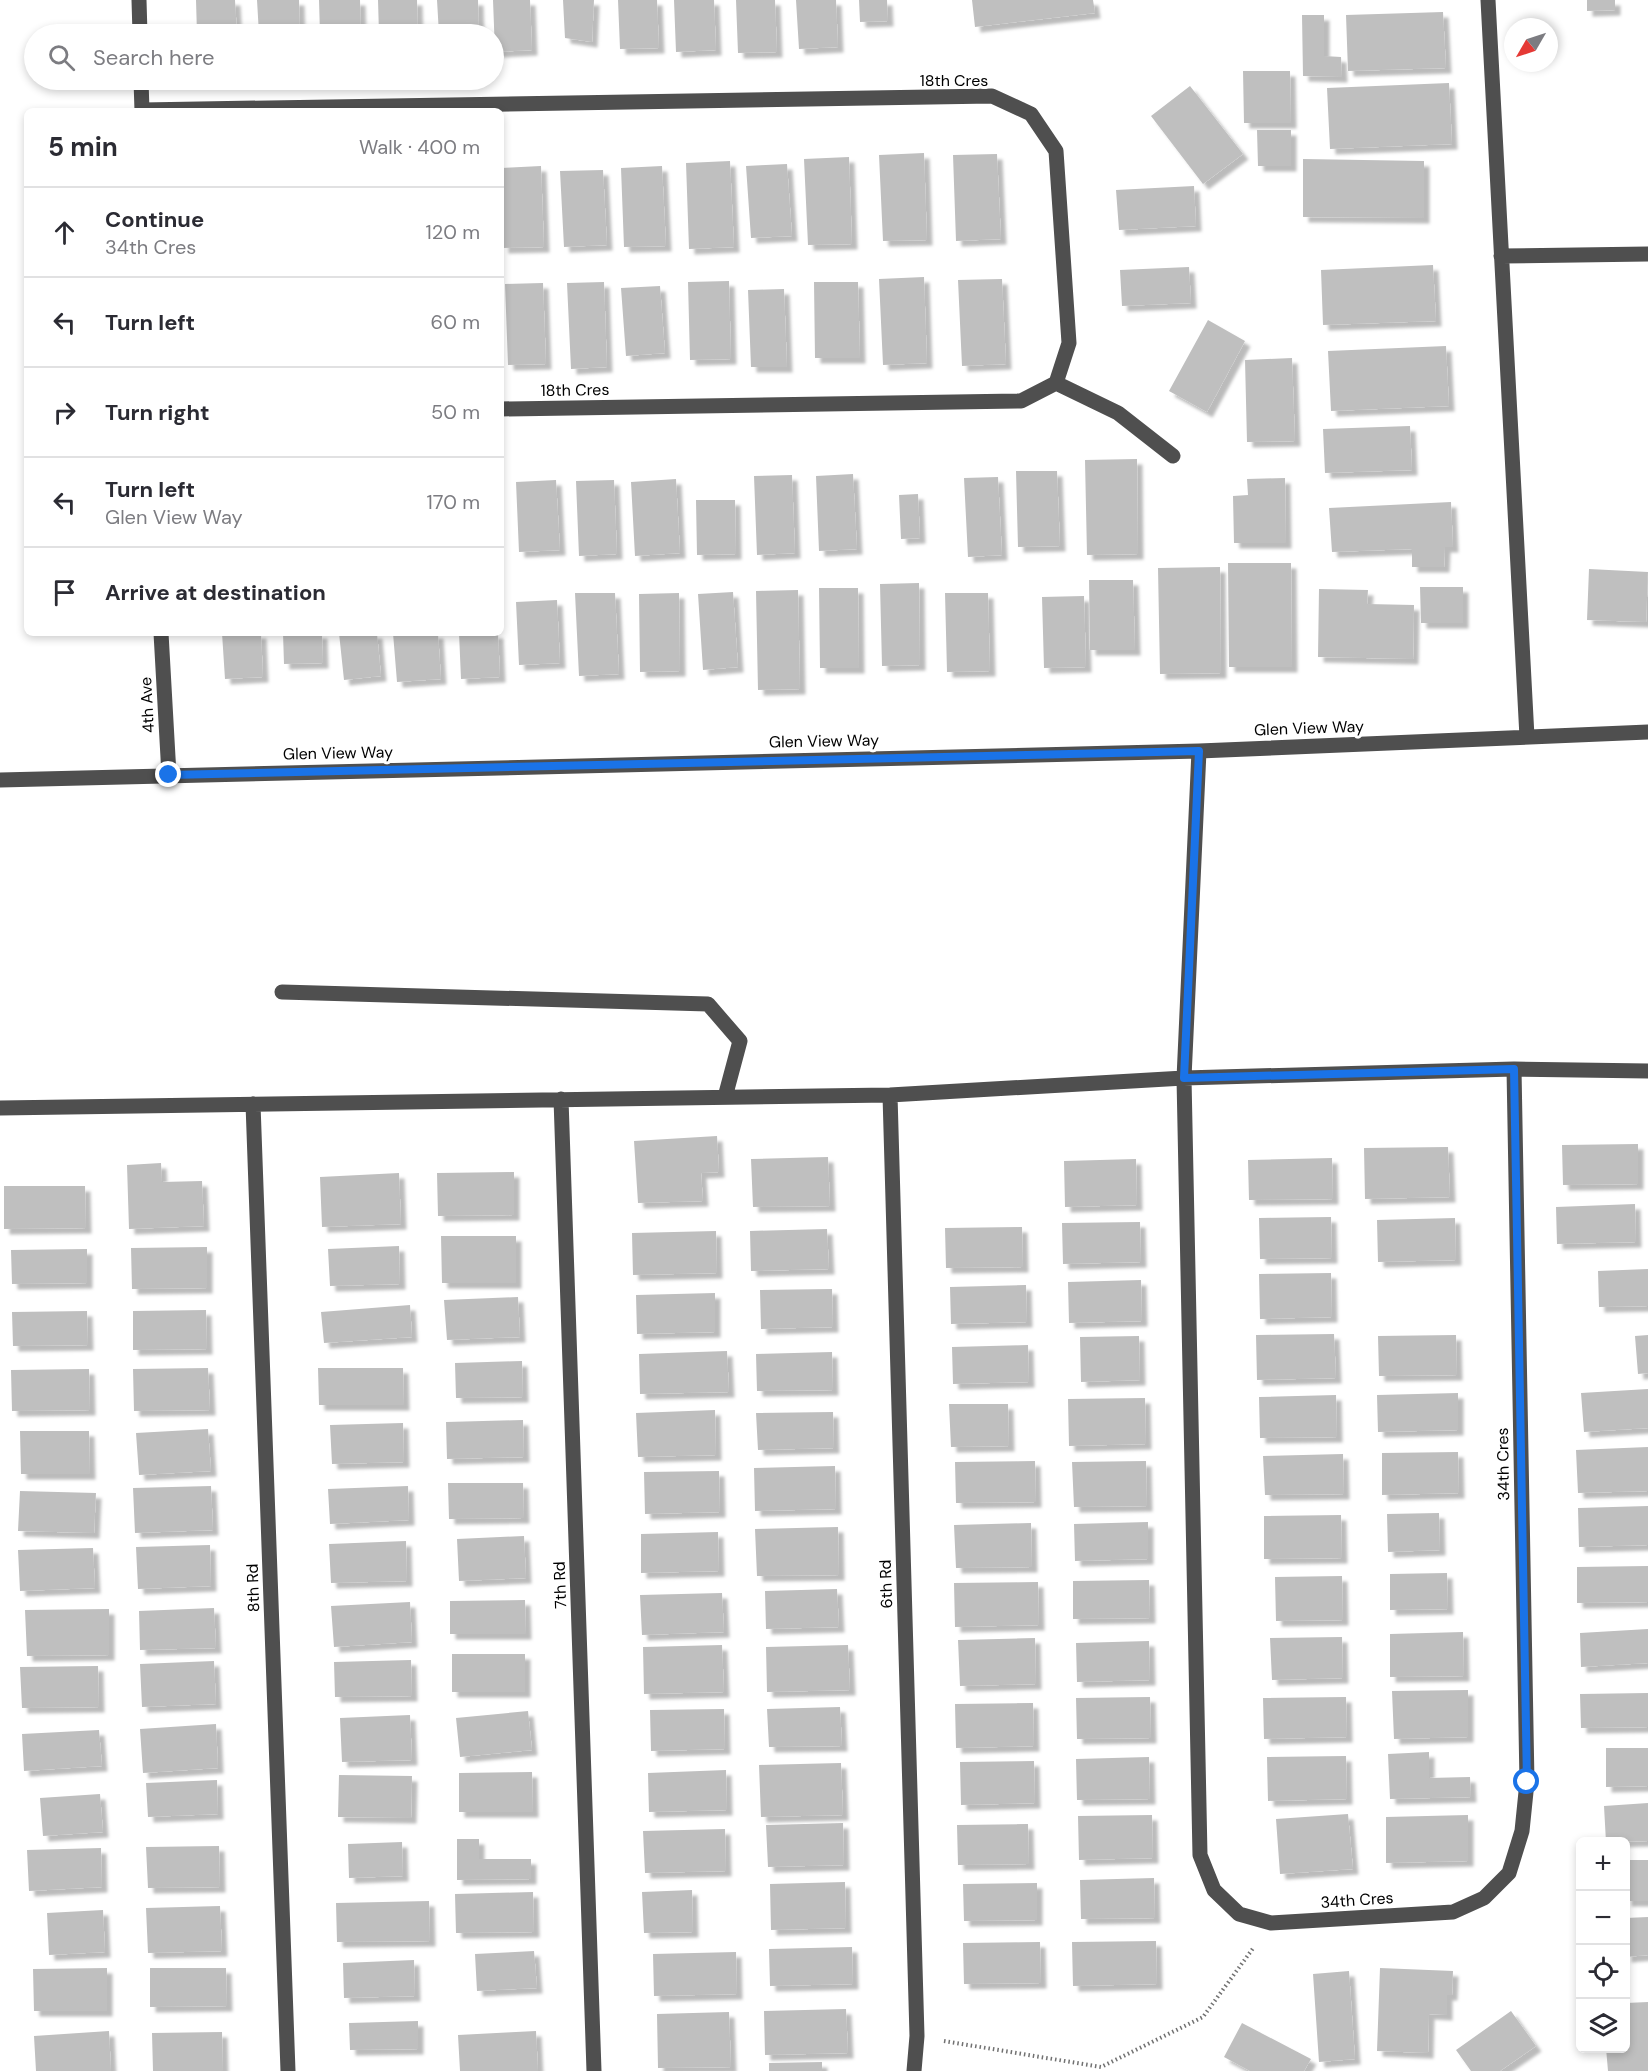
<!DOCTYPE html>
<meta charset="utf-8">
<style>
:root{--surface:#fff;--page:#f2f2f3;--text:#2b2b33;--muted:#7c7c81;--line:#e1e1e2}
body{margin:0;font-family:"DM Sans",sans-serif;background:var(--page);color:var(--text)}
.controls{position:absolute;right:18px;bottom:18px;display:grid;overflow:hidden;border-radius:9px;box-shadow:0 3px 9px #0003}
.controls button{width:54px;height:54px;display:grid;place-items:center;padding:0;border:0;border-bottom:2px solid var(--line);background:var(--surface);color:var(--text);font:30px sans-serif}
.compass{position:absolute;left:1504px;top:18px;width:54px;height:54px;border-radius:50%;background:var(--surface);box-shadow:0 3px 9px #0003;rotate:231deg}
.stop{position:absolute;width:18px;height:18px;margin:-14px;border:4px solid #1a73e8;border-radius:50%;background:#fff}
.stop.end{background:#1a73e8;border-color:#fff;box-shadow:0 2px 6px #0008}
.list{margin:0;padding:0;list-style:none}
h2{display:flex;justify-content:space-between;align-items:center;height:78px;margin:0;padding:0 24px;font-size:26px}
h2 small{font-size:20px;font-weight:400;color:var(--muted)}
.list li{display:grid;grid-template-columns:39px 1fr auto;gap:18px;align-items:center;box-sizing:border-box;height:90px;padding:0 24px;border-top:2px solid var(--line)}
.list b{display:block;font-size:22px;white-space:nowrap}
.list p{margin:0;font-size:20px;white-space:nowrap;color:var(--muted)}
.list em{font-size:20px;font-style:normal;color:var(--muted)}
.icon{flex:none;width:33px;height:33px;fill:none;stroke:currentColor;stroke-width:2;stroke-linecap:round;stroke-linejoin:round}
.map{position:relative;flex:none;width:1648px;height:2071px;overflow:hidden}
.search{position:absolute;background:var(--surface);box-shadow:0 3px 9px #0003;left:24px;top:24px;width:480px;height:66px;display:flex;align-items:center;gap:15px;box-sizing:border-box;padding:0 21px;border-radius:33px;color:var(--muted);font-size:22px}
.panel{position:absolute;background:var(--surface);box-shadow:0 3px 9px #0003;left:24px;top:108px;width:480px;height:528px;border-radius:9px}
.map>svg:first-child{display:block}
</style>
<div class="map">
<svg width="1648" height="2071" viewBox="0 0 1648 2071">
<defs>
<filter id="shadow"><feDropShadow dx="5.5" dy="5.5" stdDeviation="1.5" flood-color="#0004"/></filter>
</defs>
<rect width="100%" height="100%" fill="#fff"/>
<!-- building -->
<path fill="#bfbfbf" filter="url(#shadow)" d="M196 0H235L237 34H197Z
M257 0H299L300 34H259Z
M319 0H360L361 34H320Z
M378 0H417L418 34H379Z
M437 0H478L479 34H439Z
M493 0H530L532 50 495 52Z
M563 0H594L592 42 565 38Z
M618 0H657L659 48 620 49Z
M674 0H714L716 50 676 52Z
M736 0H775L777 52 738 53Z
M796 0H836L838 47 799 49Z
M859 0H887L888 21 860 22Z
M972 0H1093L1095 13 975 27Z
M1587 0H1615V10L1587 11Z
M1443 12 1446 68 1348 71 1346 15Z
M1302 15H1324V56L1341 57 1342 77 1303 76Z
M1243 71H1290L1291 123H1244Z
M1449 83 1452 144 1330 149 1327 88Z
M1190 86 1243 154 1203 184 1151 116Z
M1257 130H1291V166H1258Z
M924 153 927 240 883 241 879 155Z
M997 154 1001 239 956 241 953 155Z
M849 157 852 244 808 245 804 159Z
M1303 159 1424 161V218L1303 217Z
M730 161 734 247 689 249 686 163Z
M787 164 792 236 751 238 746 166Z
M541 166 544 247 503 248 501 168Z
M662 166 666 246 624 247 621 168Z
M603 170 607 245 564 247 560 171Z
M1194 186 1196 226 1119 230 1116 190Z
M1433 265 1436 321 1323 325 1321 270Z
M1189 267 1191 303 1122 306 1120 270Z
M924 277 927 363 883 365 879 279Z
M1002 279 1006 364 962 366 958 280Z
M729 281 731 359 690 360 688 282Z
M604 282 607 367 571 369 567 283Z
M814 282H858L860 358H815Z
M543 283 546 364 508 365 505 284Z
M660 286 665 353 626 356 621 288Z
M784 289 787 367H751L748 290Z
M1208 320 1245 341 1207 412 1169 391Z
M1446 346 1449 406 1331 411 1328 351Z
M1292 358 1295 441 1247 442 1245 360Z
M1410 426 1412 470 1325 473 1323 429Z
M1137 459 1138 554 1087 555 1085 460Z
M1016 471H1057L1060 546 1018 547Z
M853 474 857 549 819 551 816 476Z
M792 475 795 553 757 555 754 476Z
M998 477 1002 555 968 557 964 478Z
M1285 478 1286 543H1234L1233 496 1248 495 1247 479Z
M676 479 680 553 635 556 631 482Z
M556 480 560 550 519 552 516 482Z
M614 480 617 554 579 556 576 481Z
M918 494 920 538 901 539 899 495Z
M696 500H735L736 554 697 555Z
M1451 502 1453 547H1445L1444 567H1412V549L1332 552 1329 508Z
M1228 563H1291L1292 667H1229Z
M1220 567 1221 673 1160 674 1158 568Z
M1589 569 1648 572 1646 622 1587 620Z
M1089 580H1133L1135 650H1090Z
M919 583 920 665 882 666 880 584Z
M1420 587H1463V623H1421Z
M819 588H858L859 668H820Z
M1319 589 1368 590 1367 604 1414 605 1413 659 1318 657Z
M798 590 800 689 758 690 756 591Z
M733 592 738 667 703 670 698 594Z
M575 593H615L619 674 579 676Z
M679 593 680 671 640 672 639 594Z
M945 593H988L990 671 947 672Z
M1084 596 1086 667 1044 668 1042 597Z
M557 600 560 663 519 665 516 602Z
M222 633H261L263 677 225 679Z
M283 633H322L323 663 284 664Z
M339 633H377L381 676 344 680Z
M393 633H438L441 679 397 682Z
M459 633H498L500 677 461 679Z
M717 1136 719 1172 701 1173 703 1201 638 1203 634 1141Z
M1638 1144V1184L1563 1185 1562 1145Z
M1448 1147 1450 1197 1365 1199 1364 1148Z
M828 1157 830 1206 753 1207 751 1159Z
M1332 1158 1333 1199 1249 1200 1248 1160Z
M1136 1159 1137 1205 1065 1207 1064 1161Z
M161 1163 162 1182 202 1181 204 1226 129 1229 127 1165Z
M514 1172V1215L438 1216 437 1173Z
M399 1173 401 1224 322 1227 320 1177Z
M4 1186H85L86 1228 4 1229Z
M1635 1204 1636 1242 1557 1244 1556 1207Z
M1331 1217 1332 1258 1260 1259 1259 1218Z
M1455 1218 1456 1260 1378 1262 1377 1220Z
M1140 1222 1141 1262 1063 1264 1062 1223Z
M1022 1227 1023 1267 946 1268 945 1228Z
M827 1229 829 1269 751 1271 750 1231Z
M716 1231 717 1273 633 1275 632 1233Z
M441 1236H516V1283H442Z
M399 1246 400 1284 330 1286 328 1249Z
M207 1247V1288L132 1289 131 1248Z
M87 1249V1283L12 1284 11 1250Z
M1648 1269V1306L1599 1307 1598 1271Z
M1331 1273 1332 1317 1260 1319 1259 1274Z
M1141 1280 1142 1321 1069 1323 1068 1282Z
M1026 1285 1027 1322 951 1324 950 1287Z
M832 1289 833 1327 761 1329 760 1290Z
M715 1293V1332L637 1334 636 1295Z
M518 1297 520 1337 447 1340 444 1300Z
M410 1305 412 1337 324 1343 321 1312Z
M206 1310 207 1349 133 1350V1311Z
M87 1311 88 1345 13 1346 12 1312Z
M1334 1334 1336 1378 1257 1380 1256 1335Z
M1456 1335 1457 1375 1379 1376 1378 1336Z
M1648 1335V1373L1638 1374 1635 1336Z
M1139 1336 1140 1380 1081 1382 1080 1337Z
M1028 1345 1029 1382 953 1384 952 1347Z
M727 1351 729 1392 640 1394 639 1354Z
M832 1352 833 1390 757 1391 756 1354Z
M522 1361 523 1397 456 1398 455 1363Z
M208 1368 210 1410 134 1411 133 1369Z
M318 1368H403L404 1405H319Z
M89 1369 90 1410 12 1411 11 1370Z
M1648 1389V1428L1584 1432 1581 1393Z
M1458 1393V1430L1378 1432 1377 1395Z
M1336 1395 1337 1437 1260 1438 1259 1397Z
M1145 1398 1146 1444 1069 1446 1068 1399Z
M949 1404H1008L1009 1446 951 1447Z
M715 1410 716 1455 638 1457 636 1413Z
M833 1412 834 1448 758 1450 756 1413Z
M523 1420 524 1457 447 1459 446 1422Z
M403 1423 404 1462 332 1464 330 1425Z
M208 1429 211 1471 139 1475 136 1433Z
M20 1431H89L90 1474H21Z
M1648 1447V1491L1578 1493 1576 1450Z
M1458 1452 1459 1493 1382 1495V1453Z
M1343 1454 1344 1494 1265 1495 1263 1456Z
M1035 1461 1036 1502 956 1503 955 1462Z
M1146 1461 1147 1506 1074 1507 1072 1462Z
M835 1466 836 1509 755 1511 754 1468Z
M719 1471 720 1512 645 1514 644 1472Z
M448 1483H523L524 1518 449 1519Z
M211 1486 213 1530 135 1533 133 1488Z
M408 1486 409 1520 330 1524 328 1489Z
M20 1491 96 1493 94 1533 18 1531Z
M1648 1506V1545L1579 1547 1578 1508Z
M1439 1513 1440 1550 1388 1552 1387 1514Z
M1341 1515 1342 1558 1264 1559V1516Z
M1148 1522V1559L1075 1561 1074 1524Z
M1031 1523 1032 1567 956 1568 954 1525Z
M838 1527 839 1575 757 1576 755 1529Z
M718 1532 719 1571 641 1573V1534Z
M524 1536 526 1578 459 1581 457 1539Z
M406 1541 407 1581 331 1583 329 1544Z
M210 1545 211 1586 138 1589 136 1547Z
M93 1548 95 1588 20 1591 18 1550Z
M1648 1566V1602L1577 1603V1567Z
M1447 1573 1448 1609 1390 1610V1574Z
M1342 1576 1343 1620 1276 1621 1275 1577Z
M1149 1580 1150 1618 1073 1619V1581Z
M1038 1582 1039 1625 955 1627 954 1583Z
M837 1589 839 1627 766 1629 765 1591Z
M722 1593 724 1632 642 1635 640 1595Z
M525 1600 526 1634H450V1601Z
M410 1602 412 1642 334 1647 331 1606Z
M214 1608 216 1648 140 1650 139 1611Z
M109 1609V1655L27 1656 25 1610Z
M1648 1629V1663L1581 1667 1580 1633Z
M1463 1632 1464 1676 1390 1677V1634Z
M1342 1637 1343 1678 1272 1680 1270 1638Z
M1035 1638 1036 1684 960 1686 958 1640Z
M1149 1641 1150 1680 1077 1682 1076 1643Z
M722 1645 724 1692 644 1694 643 1647Z
M848 1645 850 1690 767 1692 766 1647Z
M452 1654H525V1692H452Z
M411 1660 412 1696 335 1697 334 1662Z
M214 1661 216 1704 142 1707 140 1664Z
M98 1666 99 1707 22 1708 20 1667Z
M1468 1690V1737L1394 1739 1392 1691Z
M1648 1693V1727L1581 1728 1580 1694Z
M1150 1697 1151 1738 1077 1739 1076 1698Z
M1346 1697 1347 1737 1264 1739 1263 1698Z
M1033 1703 1034 1746 956 1748 955 1704Z
M840 1707 842 1746 769 1747 767 1709Z
M724 1709 725 1749 651 1751 650 1710Z
M528 1711 532 1750 460 1757 456 1718Z
M410 1715 412 1760 342 1762 340 1718Z
M216 1724 218 1768 143 1773 140 1729Z
M99 1730 102 1766 24 1771 22 1734Z
M1606 1748H1648V1786L1606 1787Z
M1429 1752V1778L1470 1777 1471 1797 1390 1799 1388 1754Z
M1346 1756 1347 1799 1268 1801 1267 1757Z
M1149 1757 1150 1799 1077 1800 1076 1759Z
M1034 1761 1035 1803 961 1805 960 1762Z
M841 1763 843 1815 761 1817 759 1765Z
M726 1770 727 1810 649 1812 648 1773Z
M532 1772 533 1812H459V1773Z
M339 1775 412 1776 411 1818 338 1817Z
M217 1780 218 1814 148 1817 146 1783Z
M100 1794 103 1832 43 1836 40 1798Z
M1648 1803V1841L1606 1842 1604 1806Z
M1348 1814 1353 1869 1280 1874 1276 1819Z
M1152 1815 1153 1858 1079 1860 1078 1816Z
M1468 1815V1861L1386 1863V1817Z
M843 1823 844 1865 768 1867 766 1825Z
M1028 1824 1029 1864 958 1865 957 1825Z
M725 1829 726 1871 645 1873 643 1831Z
M457 1839H479V1859H531V1879L457 1880Z
M402 1842 403 1876 349 1878 348 1844Z
M219 1846 220 1887 148 1888 146 1847Z
M101 1848 102 1887 29 1891 27 1850Z
M1626 1860H1648V1901H1626Z
M1154 1878 1155 1918 1081 1919 1080 1880Z
M845 1882 846 1928 771 1930 770 1884Z
M1037 1883V1920L964 1921 963 1884Z
M692 1890 693 1932 644 1933 642 1892Z
M533 1892 534 1932 456 1933 455 1894Z
M429 1901 430 1941 337 1942 336 1903Z
M220 1906 222 1951 148 1953 146 1908Z
M103 1910 105 1952 49 1955 47 1913Z
M1648 1917V1955L1626 1957V1918Z
M1156 1941 1157 1984 1073 1986 1072 1942Z
M1040 1942 1041 1983 964 1984 963 1943Z
M852 1947 853 1984 770 1986 769 1949Z
M534 1951 537 1988 477 1991 475 1954Z
M736 1952 737 1994 654 1996 653 1954Z
M414 1960 415 1996 344 1998 343 1963Z
M107 1968V2011H34L33 1969Z
M150 1968H226L227 2006 150 2007Z
M1380 1968 1453 1971 1452 1995H1447V2015L1429 2014 1428 2053 1377 2051Z
M1349 1971 1355 2059 1319 2062 1313 1974Z
M1648 2002V2071H1608L1606 2048H1626V2003Z
M846 2009 848 2053 765 2055 764 2011Z
M1511 2011 1536 2046 1500 2071H1471L1456 2050Z
M729 2012 731 2067 658 2068 657 2014Z
M418 2021V2049L350 2050 349 2023Z
M1242 2023 1311 2059 1304 2071H1250L1224 2057Z
M109 2031 111 2071H36L34 2036Z
M536 2031 538 2071H460L458 2035Z
M222 2032 223 2071H153L152 2033Z
M822 2062V2071H769V2063Z"/>
<g fill="none" stroke-linecap="round" stroke-linejoin="round">
<!-- path -->
<path stroke="#717171" stroke-width="4" stroke-dasharray="1.5 3" stroke-linecap="butt" d="M944 2041 1101 2067 1203 2017 1254 1947"/>
<!-- minor -->
<path stroke="#4f4f4f" stroke-width="15" d="M139 0 140 34
M1488 0 1527 737
M141 80 142 111
M142 110 992 96 1031 114 1056 151 1069 343 1056 383 1021 401 501 409
M1501 256 1648 254
M1056 383 1118 413 1173 456
M161 633 169 775
M1199 751 1184 1078 1200 1855 1214 1890 1239 1914 1271 1923 1453 1912 1484 1898 1509 1873 1522 1831 1527 1782 1514 1069
M0 780 1199 751 1648 732
M282 992 708 1004 740 1041 725 1097
M890 1095 917 2036 914 2071
M561 1099 594 2071
M253 1104 288 2071
M0 1108 890 1095 1184 1078 1514 1069 1648 1071"/>
</g>
<g fill="none" stroke-linecap="round" stroke-linejoin="round">
<!-- route -->
<path stroke="#1a73e8" stroke-width="8" d="M169 775 1199 751 1184 1078 1514 1069 1527 1782"/>
</g>
<g text-anchor="middle" dominant-baseline="central" stroke-width="6" stroke-linejoin="round" paint-order="stroke">
<!-- street labels -->
<g font-size="16" fill="#000" stroke="#fff">
<text x="954" y="80">18th Cres</text>
<text transform="translate(575 390) rotate(-1)">18th Cres</text>
<text transform="translate(147 705) rotate(-93)">4th Ave</text>
<text transform="translate(1309 728) rotate(-2)">Glen View Way</text>
<text transform="translate(824 741) rotate(-1)">Glen View Way</text>
<text transform="translate(338 753) rotate(-1)">Glen View Way</text>
<text transform="translate(1503 1464) rotate(-91)">34th Cres</text>
<text transform="translate(886 1584) rotate(-92)">6th Rd</text>
<text transform="translate(560 1585) rotate(-92)">7th Rd</text>
<text transform="translate(253 1588) rotate(-92)">8th Rd</text>
<text transform="translate(1357 1900) rotate(-4)">34th Cres</text>
</g>
</g>
</svg>
<div class="controls">
<button>+</button>
<button>−</button>
<button><svg class="icon" aria-label="locate" viewBox="0 0 24 24"><circle cx="12" cy="12" r="6"/><path d="M12 2v4M12 18v4M2 12h4M18 12h4"/></svg></button>
<button><svg class="icon" aria-label="layers" viewBox="0 0 24 24"><path d="M12 4l9 5-9 5-9-5zM3 14l9 5 9-5"/></svg></button>
</div>
<svg class="compass" viewBox="-18 -18 36 36"><path d="M0-13l5 13h-10z" fill="#e53935"/><path d="M0 13l5-13h-10z" fill="#7c7c81"/></svg>
<div class="stop" style="left:1527px;top:1782px"></div>
<div class="stop end" style="left:169px;top:775px"></div>
<div class="search"><svg class="icon" aria-label="search" viewBox="0 0 24 24"><circle cx="10" cy="10" r="6"/><path d="M15 15l6 6"/></svg>Search here</div>
<section class="panel">
<h2>5 min<small>Walk · 400 m</small></h2>
<ul class="list">
<li><svg class="icon" aria-label="ahead" viewBox="0 0 24 24"><path d="M12 20V5M6 11l6-6 6 6"/></svg><div><b>Continue</b><p>34th Cres</p></div><em>120 m</em></li>
<li><svg class="icon" aria-label="left" viewBox="0 0 24 24"><path d="M17 20v-9H6M10 6l-5 5 5 5"/></svg><div><b>Turn left</b></div><em>60 m</em></li>
<li><svg class="icon" aria-label="right" viewBox="0 0 24 24"><path d="M7 20v-9h11M14 6l5 5-5 5"/></svg><div><b>Turn right</b></div><em>50 m</em></li>
<li><svg class="icon" aria-label="left" viewBox="0 0 24 24"><path d="M17 20v-9H6M10 6l-5 5 5 5"/></svg><div><b>Turn left</b><p>Glen View Way</p></div><em>170 m</em></li>
<li><svg class="icon" aria-label="arrive" viewBox="0 0 24 24"><path d="M6 21V4h12l-3 4 3 4H6"/></svg><div><b>Arrive at destination</b></div></li>
</ul>
</section>
</div>
